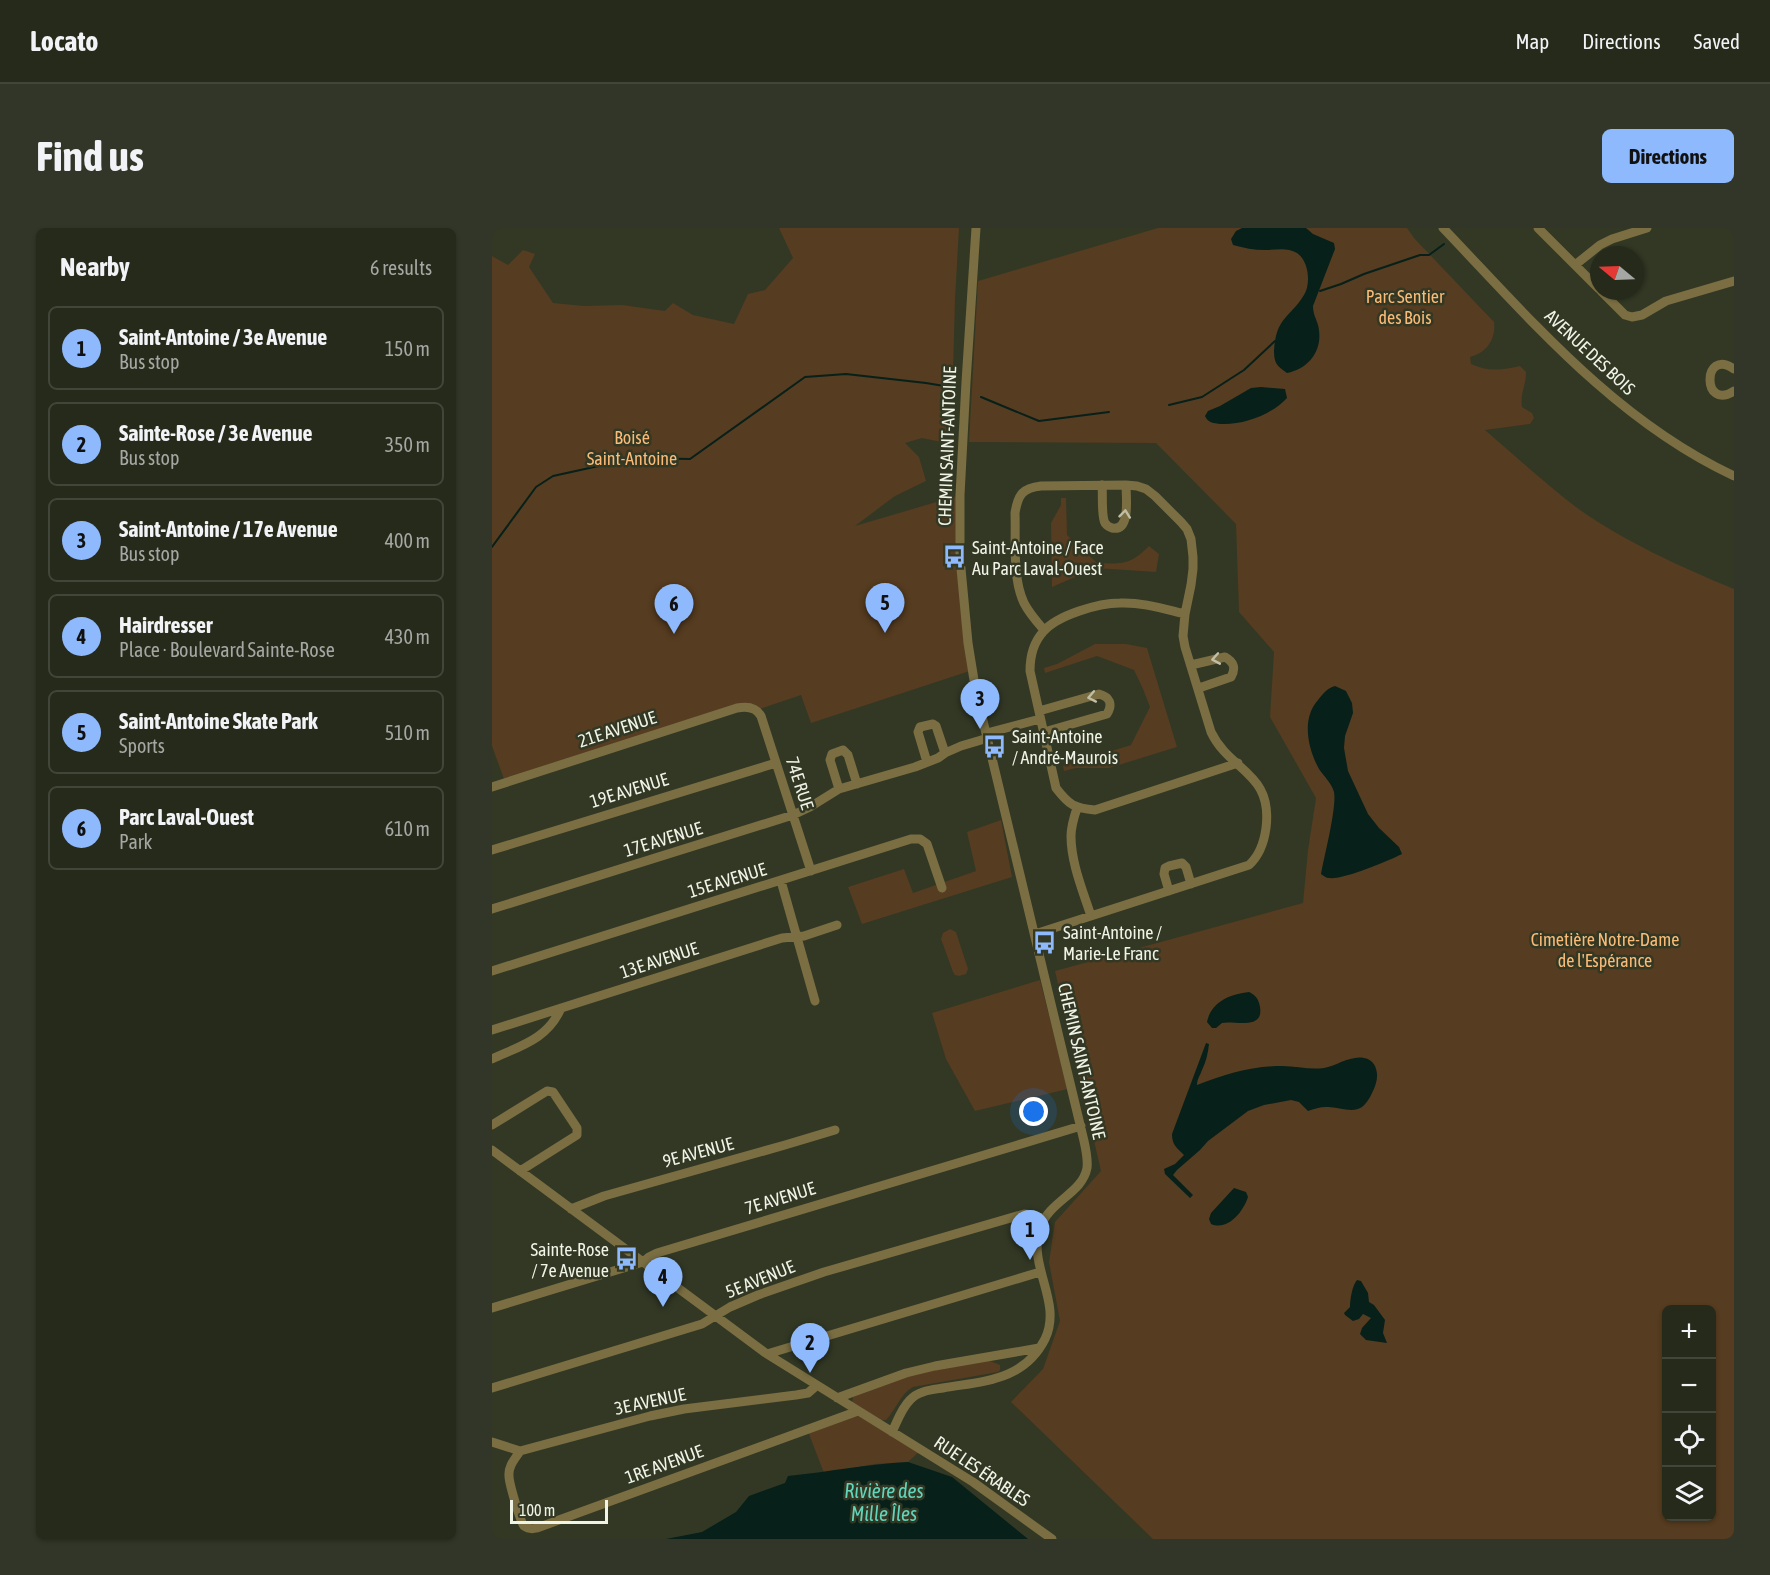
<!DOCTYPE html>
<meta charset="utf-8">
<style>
:root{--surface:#262a1b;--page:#323628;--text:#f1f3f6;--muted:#a4a7a3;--line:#42463a;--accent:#8eb9fc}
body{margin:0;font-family:"Asap Condensed",sans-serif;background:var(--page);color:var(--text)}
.controls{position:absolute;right:18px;bottom:18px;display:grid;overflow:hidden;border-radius:9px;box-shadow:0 2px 4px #0004}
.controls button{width:54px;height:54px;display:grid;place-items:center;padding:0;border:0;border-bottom:2px solid var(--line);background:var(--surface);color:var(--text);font:30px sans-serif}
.compass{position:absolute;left:1098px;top:18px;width:54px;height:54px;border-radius:50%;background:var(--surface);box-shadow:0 2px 4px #0004;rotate:289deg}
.scale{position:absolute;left:18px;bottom:15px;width:98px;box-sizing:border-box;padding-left:6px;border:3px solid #f0f4e7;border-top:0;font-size:16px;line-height:21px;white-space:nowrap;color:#f0f4e7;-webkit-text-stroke:4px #323824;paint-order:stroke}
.you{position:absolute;left:542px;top:884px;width:21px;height:21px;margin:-15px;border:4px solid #fff;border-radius:50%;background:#1a73e8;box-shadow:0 0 0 9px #1a73e833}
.badge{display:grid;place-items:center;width:39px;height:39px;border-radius:50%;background:var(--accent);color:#111;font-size:20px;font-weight:700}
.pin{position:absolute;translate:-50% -50px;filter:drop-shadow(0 2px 3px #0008)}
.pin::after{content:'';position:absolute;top:32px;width:21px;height:18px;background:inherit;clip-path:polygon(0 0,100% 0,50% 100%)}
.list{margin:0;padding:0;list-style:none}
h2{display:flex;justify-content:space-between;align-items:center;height:78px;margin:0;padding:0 24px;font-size:26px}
h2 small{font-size:20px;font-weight:400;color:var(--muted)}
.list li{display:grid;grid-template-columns:39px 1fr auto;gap:18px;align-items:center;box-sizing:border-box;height:84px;margin:0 12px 12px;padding:0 12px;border:2px solid var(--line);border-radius:9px}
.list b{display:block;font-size:22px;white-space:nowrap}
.list p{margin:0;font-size:20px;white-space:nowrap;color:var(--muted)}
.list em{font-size:20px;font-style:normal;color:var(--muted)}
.icon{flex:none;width:33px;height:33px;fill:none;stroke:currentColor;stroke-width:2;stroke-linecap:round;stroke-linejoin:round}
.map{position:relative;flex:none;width:1242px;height:1311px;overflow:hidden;border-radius:9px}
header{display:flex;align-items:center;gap:36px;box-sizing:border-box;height:84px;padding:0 30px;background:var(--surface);border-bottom:2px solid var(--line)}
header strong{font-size:28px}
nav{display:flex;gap:33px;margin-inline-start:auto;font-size:21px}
.intro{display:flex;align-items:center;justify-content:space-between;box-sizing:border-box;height:144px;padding:0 36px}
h1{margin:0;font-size:42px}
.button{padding:15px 27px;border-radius:9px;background:var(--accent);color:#111;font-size:21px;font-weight:700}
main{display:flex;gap:36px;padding:0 36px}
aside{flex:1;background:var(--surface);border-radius:9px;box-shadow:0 2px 4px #0004}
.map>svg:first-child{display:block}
</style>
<header>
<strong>Locato</strong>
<nav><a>Map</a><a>Directions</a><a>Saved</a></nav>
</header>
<div class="intro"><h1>Find us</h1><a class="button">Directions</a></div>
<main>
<aside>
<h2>Nearby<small>6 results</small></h2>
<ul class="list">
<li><span class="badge">1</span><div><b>Saint-Antoine / 3e Avenue</b><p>Bus stop</p></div><em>150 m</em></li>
<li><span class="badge">2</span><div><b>Sainte-Rose / 3e Avenue</b><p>Bus stop</p></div><em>350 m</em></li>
<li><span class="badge">3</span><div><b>Saint-Antoine / 17e Avenue</b><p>Bus stop</p></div><em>400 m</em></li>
<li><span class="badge">4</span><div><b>Hairdresser</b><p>Place · Boulevard Sainte-Rose</p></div><em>430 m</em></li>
<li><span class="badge">5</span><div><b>Saint-Antoine Skate Park</b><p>Sports</p></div><em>510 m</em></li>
<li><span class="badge">6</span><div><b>Parc Laval-Ouest</b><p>Park</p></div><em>610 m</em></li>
</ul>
</aside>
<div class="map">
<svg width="1242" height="1311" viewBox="0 0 1242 1311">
<rect width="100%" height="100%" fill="#323824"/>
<!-- green -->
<path fill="#563c20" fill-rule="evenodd" d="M287 0H467L463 72 459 216 430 210 413 215 427 229 434 253 403 268 363 298 468 267V330L484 441 319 495 309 467 265 482 256 478 12 551 0 518V28L16 37 31 22 43 26 37 39 61 75 92 78 130 77 173 83 181 75 201 87 242 96 256 66 273 62 301 30Z
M666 0H915L922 10 1002 94C1004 111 995 125 978 129L979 136C996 144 1010 142 1028 138L1034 144C1034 159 1028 164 1030 179L1040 185 1042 190 1038 196 993 202C1023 228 1053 255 1084 279 1131 313 1189 339 1242 361V1311H661L519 1174 551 1141 568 1093 557 1034 563 994 609 943 563 743 811 675 816 622 824 570 778 489 782 424 747 384 744 296 664 215 477 214 486 53ZM1174 1082H1220V1288H1174Z
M569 270H574L575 307 605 335C631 336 638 337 657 318L667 326 664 344 604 340 560 359 559 295 569 277Z
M603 416H634L655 420 685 519 617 540H584L572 543 571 538 639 517 658 479 651 461 642 442 605 428 553 445 552 440 565 436Z
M509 592 520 649 370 696 356 659 412 641 421 665 484 643 475 604Z
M458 701 464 704 476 741 474 746 467 748 463 747 461 744 449 711 451 705Z
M548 752 576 861 483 883 454 831 440 785Z
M496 1132 508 1137V1142L506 1144 421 1159C408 1166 404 1182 394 1192H389L360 1175 361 1169 417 1147Z
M366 1183 428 1223 416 1234 383 1236 332 1245 315 1201Z"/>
<!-- water -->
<path fill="#07201a" d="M750 0H814L821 6 842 15 843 21 821 78C821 86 824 90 826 97 832 121 818 140 795 145 785 138 782 135 782 123 784 89 797 91 812 67 819 56 817 33 805 25 795 19 784 22 773 22 762 22 752 20 741 17L739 11 744 3Z
M769 159 793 161 795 170C779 187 752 197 729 196 721 195 716 195 713 188L716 183 728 178 759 160Z
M843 458 854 463 860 475 861 485 853 508 852 520 856 543 876 586 887 600 907 619 910 626C896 633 851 652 837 650 834 650 832 648 829 646 832 629 845 579 842 564 840 556 832 548 827 541 816 521 809 491 826 472 831 466 835 460 843 458Z
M757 764C764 767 767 772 768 779 772 803 741 792 730 795L724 800H720L715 794C719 774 738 766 757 764Z
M714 815 717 816C716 825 714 834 710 842 708 848 705 851 705 857 733 846 760 838 790 838 804 838 818 842 832 840 844 838 859 827 872 830 884 832 887 845 884 855 882 862 876 875 870 879 860 886 845 878 834 879 828 879 822 881 816 883L807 874 799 872 772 877 756 883 716 913 708 922 685 942 681 947 701 967 698 970 673 946 672 941 683 936 692 927C685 920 680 917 680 906Z
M742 960 754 964 756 969C751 984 736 1003 719 996L717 991 719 985Z
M865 1052 869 1053 876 1065 877 1074 882 1077 893 1092 891 1105 895 1115 874 1112 868 1106 870 1100 879 1090 871 1086 867 1091 861 1093 853 1087 852 1085 858 1079C858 1072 860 1058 865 1052Z
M416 1234 460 1249 536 1311H174L210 1304 244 1284 257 1268 293 1255 296 1248C336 1244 376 1236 416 1234Z"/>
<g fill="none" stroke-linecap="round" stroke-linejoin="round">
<!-- stream -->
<path stroke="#07201a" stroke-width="2" d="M828 63 849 56 872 46 928 27H937L952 16
M489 169 547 193 617 184
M677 177 710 169 752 142 783 113
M0 319 44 259 61 248 143 230 198 231 313 149 354 146 434 155 464 160"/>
<!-- minor -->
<path stroke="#7a6e42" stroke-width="9" d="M951 0C1039 92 1124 193 1242 248
M1046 0 1107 61
M1083 37 1108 17 1120 11 1155 0
M1109 63 1133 87 1140 89 1150 87 1174 73 1242 53
M1242 141C1210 119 1210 184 1242 163
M610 257C611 266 609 288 613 295 615 298 617 299 620 300 639 304 634 269 634 257
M693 386C672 381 650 374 628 375 607 375 565 387 551 404 541 415 538 428 538 443L564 560C577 577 582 580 603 582L746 535
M699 437 733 429C742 434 744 440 739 449L707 460
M547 483 607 466C618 469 621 476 615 486L552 504
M495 505 548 491
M435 534 426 504 428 499 441 496 444 498 453 525
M0 559 245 480C255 478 264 479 269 488L319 643
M347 561 338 532 340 526 351 522 356 527 365 556
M585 580C582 589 579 599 579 608 579 635 591 663 599 688
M0 622 284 535
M289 653 323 773
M677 663 672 646 673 640 677 638 690 635 694 639 699 656
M0 681 301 587 318 579 347 561 423 539 446 530 453 525 469 518 496 510
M543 706 757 637C768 627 772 615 774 600 781 544 738 544 719 504L693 419 691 408 693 386 699 357 701 341V329L699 311 695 301 689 294 663 268 654 261 645 258 634 257 549 258C531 260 526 266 523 285 524 312 520 350 532 375 537 385 545 394 552 402
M0 743 419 611H428L435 616 450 660
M0 802 290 710 312 708 345 697
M0 831C28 818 56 811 69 780
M0 897 55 863 61 864 85 900V907L28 943
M0 922 275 1126 481 1254 560 1311
M79 981 112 968 293 917 343 902
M0 1080 151 1034 157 1029 165 1025 589 898
M275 1126 548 1044
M0 1160 210 1096 238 1079 266 1067 332 1044 532 986 542 987 551 991
M345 1170 414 1145 443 1138 547 1120
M400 1204C405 1194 409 1181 418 1172 426 1163 439 1162 451 1160 491 1153 532 1153 553 1111 571 1074 535 1038 548 1000 558 972 590 966 595 940 596 932 594 922 592 913L492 497 482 452 476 415 468 330V267L474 154 484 0
M0 1214 28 1223 158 1188 192 1181 304 1167 316 1165 324 1158
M28 1223C23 1231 16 1238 17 1248 17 1255 28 1293 32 1298 36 1301 41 1301 45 1300L366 1183"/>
</g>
<!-- one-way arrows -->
<defs><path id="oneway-chevron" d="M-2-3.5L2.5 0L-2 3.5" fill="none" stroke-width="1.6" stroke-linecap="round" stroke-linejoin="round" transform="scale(1.5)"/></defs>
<g stroke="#c1bea5">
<use href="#oneway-chevron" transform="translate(633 286) rotate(-84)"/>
<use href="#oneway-chevron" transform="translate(724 431) rotate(170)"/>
<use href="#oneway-chevron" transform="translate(600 469) rotate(169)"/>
</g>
<!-- icons -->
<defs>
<symbol id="bus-bare" viewBox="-9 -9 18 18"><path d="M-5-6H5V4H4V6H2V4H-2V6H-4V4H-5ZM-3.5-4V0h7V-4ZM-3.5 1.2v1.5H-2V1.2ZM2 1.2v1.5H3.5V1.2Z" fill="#8eb9fc" stroke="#323824" stroke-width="2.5" paint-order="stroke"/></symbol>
</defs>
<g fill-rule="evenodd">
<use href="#bus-bare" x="446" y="312" width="33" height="33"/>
<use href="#bus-bare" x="486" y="502" width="33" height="33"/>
<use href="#bus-bare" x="536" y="698" width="33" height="33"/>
<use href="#bus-bare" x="118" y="1014" width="33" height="33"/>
</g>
<g text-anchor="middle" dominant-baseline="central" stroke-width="5" stroke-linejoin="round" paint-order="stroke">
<!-- park labels -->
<g font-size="18" fill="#fbbb77" stroke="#323824">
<text x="913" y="68">Parc Sentier<tspan x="913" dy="21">des Bois</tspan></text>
<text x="140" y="209">Boisé<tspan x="140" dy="21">Saint-Antoine</tspan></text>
<text x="1113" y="711">Cimetière Notre-Dame<tspan x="1113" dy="21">de l'Espérance</tspan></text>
</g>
<!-- street labels -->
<g font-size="18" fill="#f0f4e7" stroke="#323824">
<text transform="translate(1098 124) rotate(43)">AVENUE DES BOIS</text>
<text transform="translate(455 218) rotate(-88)">CHEMIN SAINT-ANTOINE</text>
<text transform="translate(125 501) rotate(-18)">21E AVENUE</text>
<text transform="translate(308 555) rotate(72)">74E RUE</text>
<text transform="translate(137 562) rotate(-17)">19E AVENUE</text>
<text transform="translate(171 611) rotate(-17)">17E AVENUE</text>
<text transform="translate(235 652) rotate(-17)">15E AVENUE</text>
<text transform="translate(167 732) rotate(-18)">13E AVENUE</text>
<text transform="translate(590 833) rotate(77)">CHEMIN SAINT-ANTOINE</text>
<text transform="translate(206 924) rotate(-15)">9E AVENUE</text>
<text transform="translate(288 970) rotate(-17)">7E AVENUE</text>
<text transform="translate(268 1051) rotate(-22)">5E AVENUE</text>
<text transform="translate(158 1173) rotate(-12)">3E AVENUE</text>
<text transform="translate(172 1236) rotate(-20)">1RE AVENUE</text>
<text transform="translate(490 1243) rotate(34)">RUE LES ÉRABLES</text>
</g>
<!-- poi labels -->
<g font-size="18" fill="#f0f4e7" stroke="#323824" text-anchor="start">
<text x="480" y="319">Saint-Antoine / Face<tspan x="480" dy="21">Au Parc Laval-Ouest</tspan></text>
<text x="520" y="508">Saint-Antoine<tspan x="520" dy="21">/ André-Maurois</tspan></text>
<text x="571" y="704">Saint-Antoine /<tspan x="571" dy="21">Marie-Le Franc</tspan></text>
<text x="117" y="1021" text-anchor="end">Sainte-Rose<tspan x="117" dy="21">/ 7e Avenue</tspan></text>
</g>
<!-- water labels -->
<g font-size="20" font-style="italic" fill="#61d6bc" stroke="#323824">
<text x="392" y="1262">Rivière des<tspan x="392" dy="23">Mille Îles</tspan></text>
</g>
</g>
</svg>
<div class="controls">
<button>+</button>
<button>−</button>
<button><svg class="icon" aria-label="locate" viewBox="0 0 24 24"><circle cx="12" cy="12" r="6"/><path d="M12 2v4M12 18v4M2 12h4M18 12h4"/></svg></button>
<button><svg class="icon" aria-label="layers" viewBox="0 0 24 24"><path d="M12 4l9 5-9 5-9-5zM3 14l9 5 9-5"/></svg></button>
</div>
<svg class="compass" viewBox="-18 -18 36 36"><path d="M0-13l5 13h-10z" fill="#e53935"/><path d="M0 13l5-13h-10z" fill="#a4a7a3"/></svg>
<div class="scale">100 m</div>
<div class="you"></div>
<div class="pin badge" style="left:538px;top:1032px">1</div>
<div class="pin badge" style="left:318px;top:1145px">2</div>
<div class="pin badge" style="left:488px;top:501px">3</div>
<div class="pin badge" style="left:171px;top:1079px">4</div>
<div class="pin badge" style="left:393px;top:405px">5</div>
<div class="pin badge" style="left:182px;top:406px">6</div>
</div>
</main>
